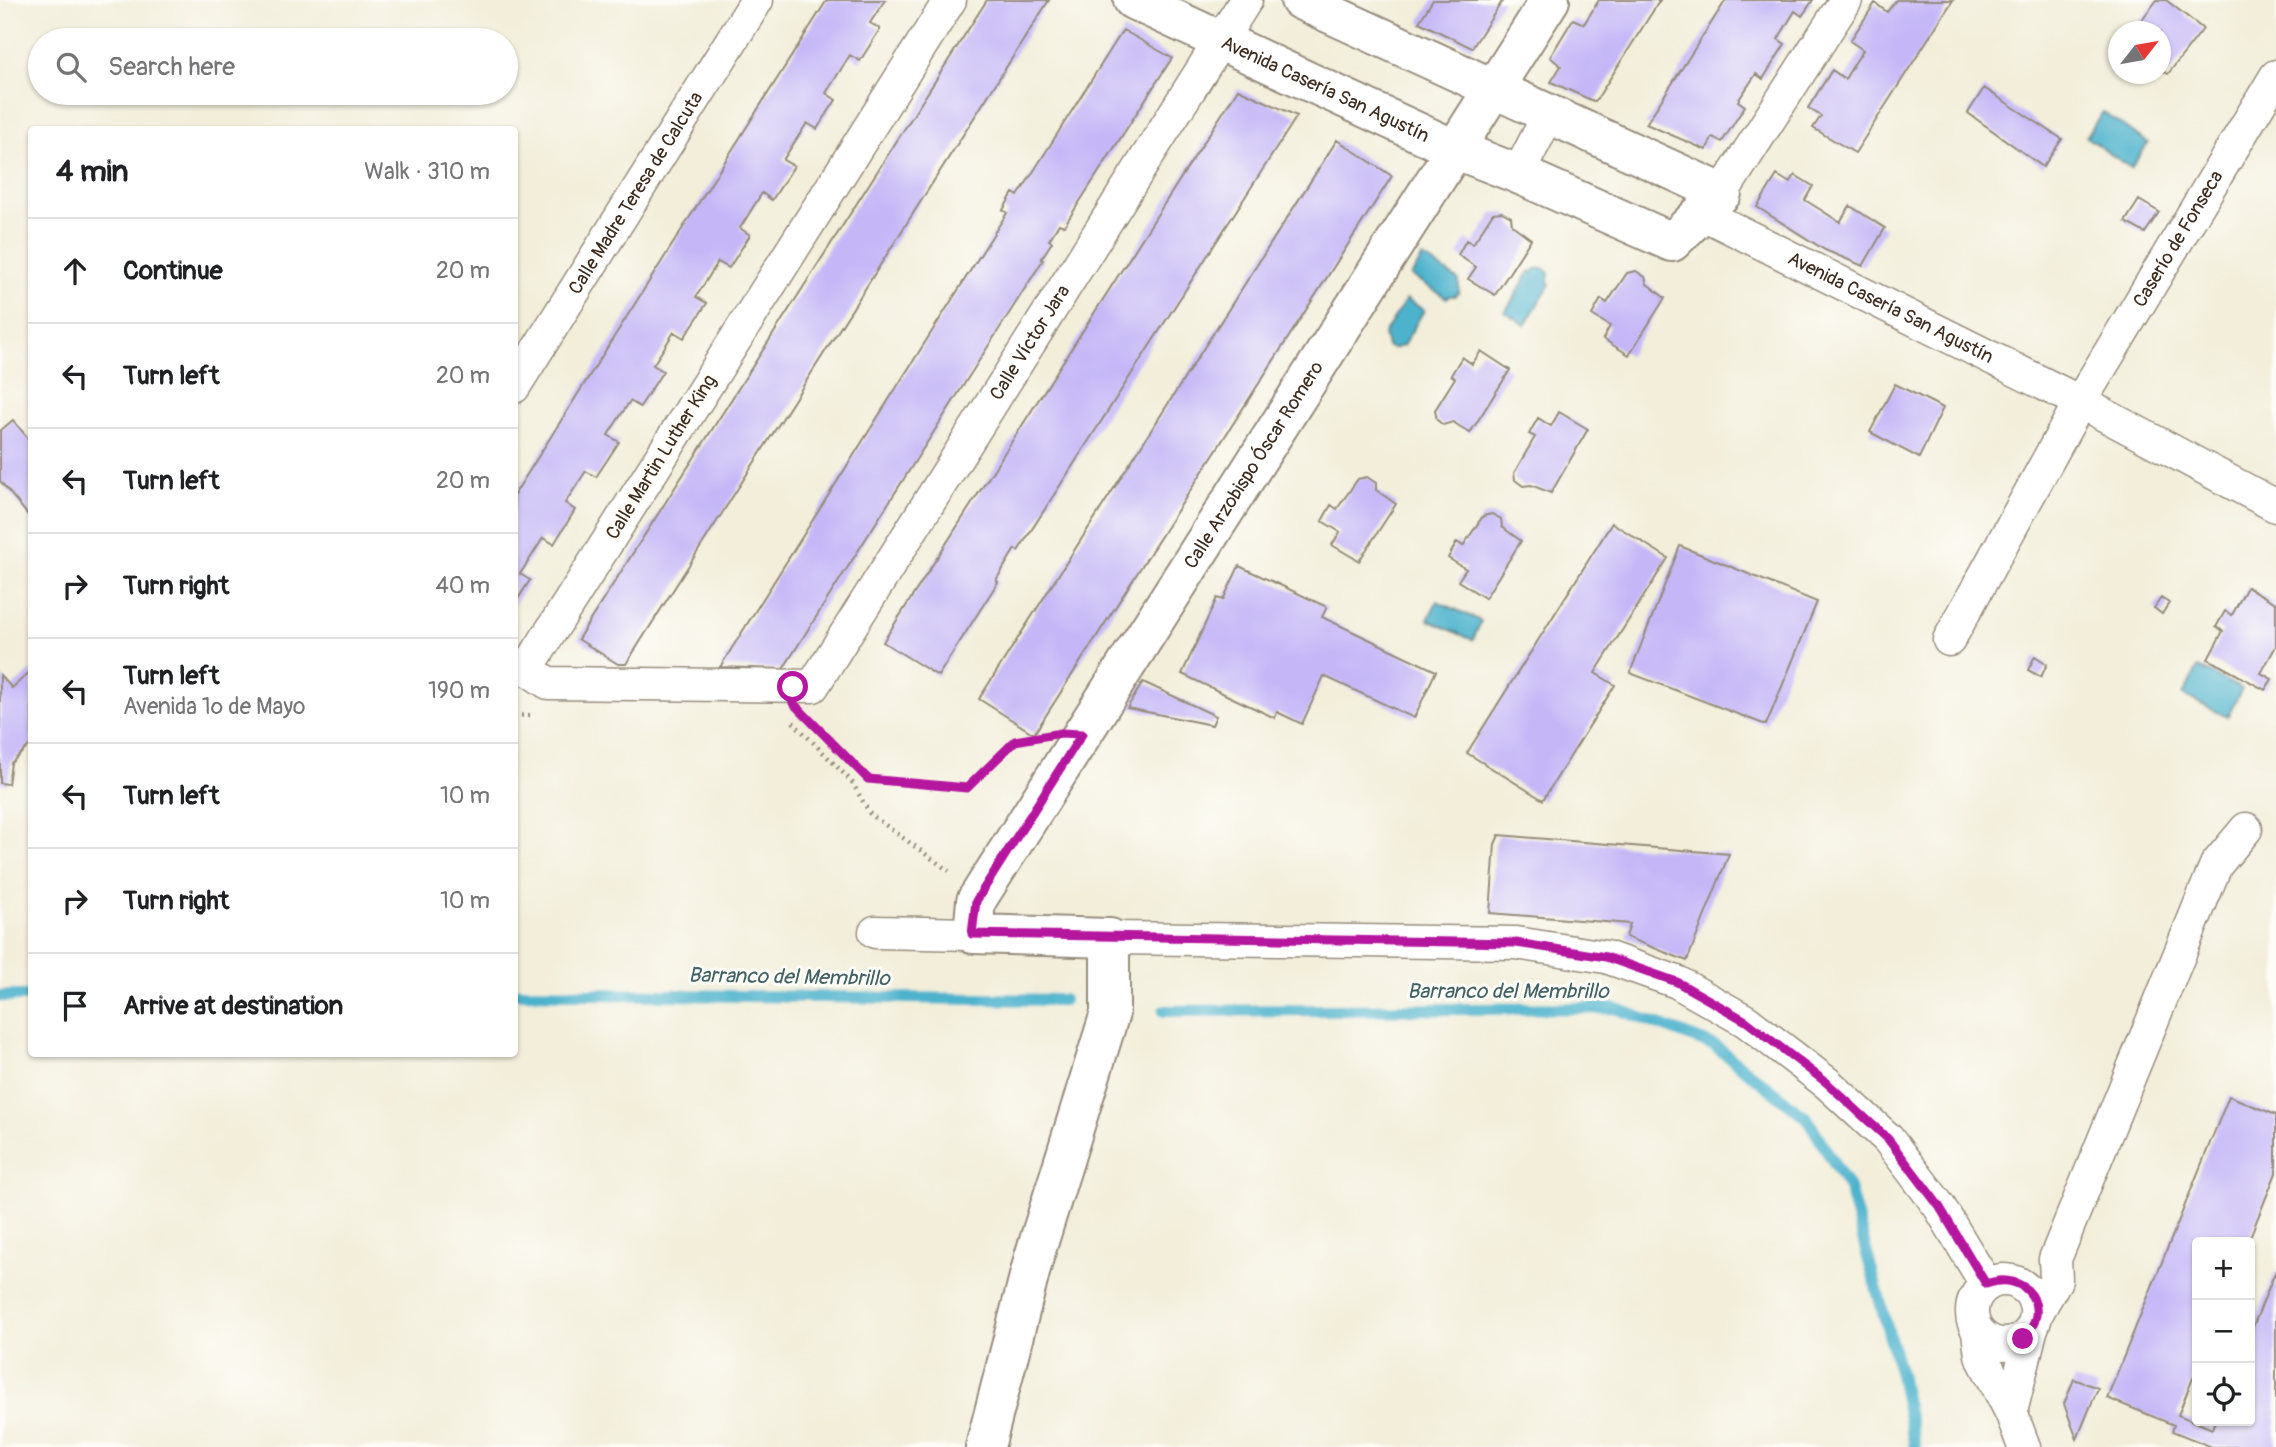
<!DOCTYPE html>
<meta charset="utf-8">
<style>
:root{--surface:#fff;--page:#f2f2f2;--text:#202124;--muted:#757577;--line:#e0e0e0}
body{margin:0;font-family:Pangolin,sans-serif;background:var(--page);color:var(--text)}
.controls{position:absolute;right:21px;bottom:21px;display:grid;overflow:hidden;border-radius:7px;box-shadow:0 2px 5px #0004}
.controls button{width:63px;height:63px;display:grid;place-items:center;padding:0;border:0;border-bottom:2px solid var(--line);background:var(--surface);color:var(--text);font:35px sans-serif}
.compass{position:absolute;left:2108px;top:21px;width:63px;height:63px;border-radius:50%;background:var(--surface);box-shadow:0 2px 5px #0004;rotate:59deg}
.stop{position:absolute;width:21px;height:21px;margin:-16px;border:5px solid #b5179e;border-radius:50%;background:#fff}
.stop.end{background:#b5179e;border-color:#fff;box-shadow:0 2px 7px #0008}
.list{margin:0;padding:0;list-style:none}
h2{display:flex;justify-content:space-between;align-items:center;height:91px;margin:0;padding:0 28px;font-size:30px}
h2 small{font-size:23px;font-weight:400;color:var(--muted)}
.list li{display:grid;grid-template-columns:46px 1fr auto;gap:21px;align-items:center;box-sizing:border-box;height:105px;padding:0 28px;border-top:2px solid var(--line)}
.list b{display:block;font-size:26px;white-space:nowrap}
.list p{margin:0;font-size:23px;white-space:nowrap;color:var(--muted)}
.list em{font-size:23px;font-style:normal;color:var(--muted)}
.icon{flex:none;width:38px;height:38px;fill:none;stroke:currentColor;stroke-width:2;stroke-linecap:round;stroke-linejoin:round}
.map{position:relative;flex:none;width:2276px;height:1447px;overflow:hidden}
.search{position:absolute;background:var(--surface);box-shadow:0 2px 5px #0004;left:28px;top:28px;width:490px;height:77px;display:flex;align-items:center;gap:18px;box-sizing:border-box;padding:0 24px;border-radius:38px;color:var(--muted);font-size:26px}
.panel{position:absolute;background:var(--surface);box-shadow:0 2px 5px #0004;left:28px;top:126px;width:490px;height:931px;border-radius:7px}
.map>svg:first-child{display:block}
</style>
<div class="map">
<svg width="2276" height="1447" viewBox="0 0 2276 1447">
<rect width="100%" height="100%" fill="#fdfcf7"/>
<filter id="ink" filterUnits="userSpaceOnUse"><feTurbulence type="fractalNoise" baseFrequency=".0143" numOctaves="2"/><feDisplacementMap in="SourceGraphic" scale="14" xChannelSelector="R" yChannelSelector="G"/><feConvolveMatrix kernelMatrix="1 2 1 2 8 2 1 2 1" color-interpolation-filters="sRGB"/></filter>
<filter id="wash" filterUnits="userSpaceOnUse"><feTurbulence type="fractalNoise" baseFrequency=".00686" numOctaves="4" result="noise"/><feDisplacementMap in="SourceGraphic" scale="28" xChannelSelector="R" yChannelSelector="G"/><feGaussianBlur stdDeviation="1.57" result="paint"/><feColorMatrix in="noise" values="0 0 0 0 0 0 0 0 0 0 0 0 0 0 0 0 0 1.4 0 .05"/><feComposite in="paint" operator="in"/></filter>
<g filter="url(#wash)">
<rect width="100%" height="100%" fill="#f2eeda"/>
<!-- water -->
<path fill="#4eb3cd" stroke="#446e76" stroke-width="2" d="M2103 112 2148 143 2131 168 2086 137Z
M1423 257 1459 280V292L1455 296H1449L1447 298 1411 276Z
M1543 268 1549 273 1548 283 1550 284 1525 325 1505 312 1530 271 1532 273 1536 269Z
M1406 299 1424 310 1403 346 1392 349 1387 346 1384 334Z
M1437 601 1481 621 1473 640 1428 620Z
M2198 667 2242 689 2227 717 2183 695Z"/>
<g fill="none" stroke-linecap="round" stroke-linejoin="round">
<!-- stream -->
<path stroke="#4eb3cd" stroke-width="12" d="M514 993 1063 1000
M0 996H32
M1164 1011 1615 1008 1715 1046 1807 1118 1849 1188 1900 1374 1915 1447"/>
</g>
<g id="blocks">
<!-- building -->
<path fill="#c5b7f7" d="M827 0H885L870 23 880 29 860 61 850 55 826 93 836 100 817 129 807 123 783 160 794 166 772 200 762 193 740 228 750 235 729 268 718 262 696 297 707 303 684 338 674 332 664 348 653 365 663 371 640 407 630 401 608 435 619 442 596 477 586 471 565 503 575 510 554 544 543 538 533 554 520 574 530 580 514 605V495Z
M987 0H1049L626 664H618L578 639Z
M1433 0H1503L1472 48 1419 22Z
M1599 0H1660L1595 102 1551 82 1561 66 1550 57 1573 19 1584 24Z
M1726 0H1813L1802 16 1795 11 1778 39 1785 44 1763 79 1756 74 1738 101 1745 106 1722 142 1713 137 1706 150 1646 124Z
M1896 0H1953L1855 153 1813 128 1821 116 1808 108 1832 70 1845 79 1854 64 1863 50 1850 41 1875 3 1887 12Z
M2157 0H2166L2203 29 2168 74 2160 69V32H2132Z
M1123 30 1172 58 1064 226 1059 224 1049 240 1052 242 1041 259 1043 260 783 669 720 667 996 230 1007 213 1003 210 1013 193 1018 196Z
M1984 88 2062 139 2043 167 1968 113Z
M1238 89 1297 116 1018 551 1015 549 996 580 998 582 938 676 883 642Z
M1337 140 1392 176 1034 734 979 699Z
M1777 175 1790 183 1795 175 1813 186 1805 200 1840 222 1850 206 1885 228 1863 266 1825 250 1757 207Z
M2139 200 2159 212 2145 233 2125 222Z
M1502 212 1511 217 1512 225 1531 239 1495 295 1468 279 1476 267 1458 255 1466 240 1473 244 1493 213Z
M1636 271 1645 277 1647 284 1665 298 1629 355 1603 339 1610 326 1592 315 1601 299 1607 303 1627 273Z
M1481 351 1510 370 1470 433 1453 422 1443 425 1437 420 1435 410 1455 378 1451 375 1462 357 1472 364Z
M1895 384 1943 408 1919 458 1870 432Z
M1559 412 1588 429 1551 493 1531 485 1523 486 1515 480 1514 473 1535 437 1529 434 1538 418 1551 426Z
M13 420 32 443V520L0 481V431Z
M1367 477 1376 483V490L1396 504 1359 561 1332 545 1340 532 1322 521 1331 505 1337 509 1358 479Z
M1492 514 1501 519 1502 527 1521 541 1485 598 1458 581 1466 569 1448 558 1457 542 1463 546 1483 516Z
M1612 523 1668 558 1595 673 1615 685 1543 800 1467 753Z
M1680 546 1817 602 1766 725 1630 673Z
M1239 566 1327 607 1322 617 1436 671 1414 718 1324 676 1302 724 1277 712 1275 718 1182 674 1217 598 1223 600Z
M2247 587 2276 603V646L2261 673 2272 679 2265 690 2208 659 2223 631 2216 627 2225 611 2232 615Z
M2161 598 2169 603 2162 614 2154 608Z
M2035 656 2047 664 2041 677 2028 670Z
M32 670V743L11 763 8 784 0 783V675L12 688Z
M1143 682 1216 716 1212 725 1127 708Z
M1499 835 1729 854 1687 961 1626 937 1630 924 1490 913 1495 844Z
M2229 1096 2276 1115V1173L2248 1242H2197V1368L2178 1415 2212 1429 2215 1421H2250V1334L2276 1270V1447H2212L2172 1431 2174 1425 2107 1398Z
M2074 1379 2098 1388 2077 1439 2064 1404Z"/>
</g>
</g>
<g filter="url(#ink)">
<use href="#blocks" fill-opacity="0" stroke="#968c7c" stroke-width="2"/>
<g fill="none" stroke-linecap="round" stroke-linejoin="round">
<defs>
<g id="minor">
<path id="s1" d="M950 0 527 669 548 683 813 686 1246 0"/>
<path d="M1518 174 1549 114"/>
<path d="M1722 193 1846 0"/>
<path id="s2" d="M1701 213 2080 402 2276 506"/>
<path id="s3" d="M514 387 757 0"/>
<path id="s4" d="M1949 640 2080 402 2276 76"/>
<path d="M875 932 973 934"/>
<path d="M1110 938 1516 943 1606 957 1677 982 1746 1021 1827 1083 1888 1139 1939 1206 1986 1284"/>
<circle cx="2004" cy="1312" r="32"/>
<path d="M2037 1313 2056 1280 2055 1259 2216 865 2246 829"/>
<path d="M1978 1332 1981 1355 2011 1412 2024 1447"/>
<path d="M2011 1412 2031 1331"/>
</g>
<g id="tertiary">
<path id="s5" d="M1133 0 1454 149 1518 174 1672 242 1722 193 1300 0"/>
<path id="s6" d="M985 1447 1034 1257 1110 1013V938L973 934 976 901 1550 0"/>
</g>
</defs>
<!-- minor casing -->
<use href="#minor" stroke="#968c7c" stroke-width="35"/>
<!-- tertiary casing -->
<use href="#tertiary" stroke="#968c7c" stroke-width="42"/>
<!-- path -->
<path stroke="#968c7c" stroke-width="4.5" stroke-dasharray="2 5" stroke-linecap="butt" d="M514 716 530 715
M793 722 852 782 870 814 949 871
M812 722 868 779 967 788 1015 741 1032 738"/>
<!-- minor -->
<use href="#minor" stroke="#fff" stroke-width="32"/>
<!-- tertiary -->
<use href="#tertiary" stroke="#fff" stroke-width="38"/>
</g>
</g>
<g fill="none" stroke-linecap="round" stroke-linejoin="round" filter="url(#ink)">
<!-- route -->
<path stroke="#b5179e" stroke-width="9" d="M793 687V703L868 779 967 788 1015 741 1061 733 1082 734 976 901 972 934 1516 943 1606 957 1677 982 1746 1021 1827 1083 1888 1139 1939 1206 1986 1284C2026 1269 2054 1309 2023 1339"/>
</g>
<g text-anchor="middle" dominant-baseline="central" stroke-width="6" stroke-linejoin="round" paint-order="stroke">
<!-- street labels -->
<g font-size="19" fill="#3b2a1e" stroke="#fdfcf7">
<text stroke="none"><textPath href="#s5" startOffset="212">Avenida Casería San Agustín</textPath></text>
<text stroke="none"><textPath href="#s3" startOffset="229">Calle Madre Teresa de Calcuta</textPath></text>
<text stroke="none"><textPath href="#s4" startOffset="462">Caserío de Fonseca</textPath></text>
<text stroke="none"><textPath href="#s2" startOffset="212">Avenida Casería San Agustín</textPath></text>
<text stroke="none"><textPath href="#s1" startOffset="1488">Calle Víctor Jara</textPath></text>
<text transform="translate(661 457) rotate(-58)">Calle Martin Luther King</text>
<text stroke="none"><textPath href="#s6" startOffset="1214">Calle Arzobispo Óscar Romero</textPath></text>
</g>
<!-- water labels -->
<g font-size="21" font-style="italic" fill="#436164" stroke="#fdfcf7">
<text transform="translate(789 977) rotate(1)">Barranco del Membrillo</text>
<text x="1508" y="991">Barranco del Membrillo</text>
</g>
</g>
</svg>
<div class="controls">
<button>+</button>
<button>−</button>
<button><svg class="icon" aria-label="locate" viewBox="0 0 24 24"><circle cx="12" cy="12" r="6"/><path d="M12 2v4M12 18v4M2 12h4M18 12h4"/></svg></button>
</div>
<svg class="compass" viewBox="-18 -18 36 36"><path d="M0-13l5 13h-10z" fill="#e53935"/><path d="M0 13l5-13h-10z" fill="#757577"/></svg>
<div class="stop" style="left:793px;top:687px"></div>
<div class="stop end" style="left:2023px;top:1339px"></div>
<div class="search"><svg class="icon" aria-label="search" viewBox="0 0 24 24"><circle cx="10" cy="10" r="6"/><path d="M15 15l6 6"/></svg>Search here</div>
<section class="panel">
<h2>4 min<small>Walk · 310 m</small></h2>
<ul class="list">
<li><svg class="icon" aria-label="ahead" viewBox="0 0 24 24"><path d="M12 20V5M6 11l6-6 6 6"/></svg><div><b>Continue</b></div><em>20 m</em></li>
<li><svg class="icon" aria-label="left" viewBox="0 0 24 24"><path d="M17 20v-9H6M10 6l-5 5 5 5"/></svg><div><b>Turn left</b></div><em>20 m</em></li>
<li><svg class="icon" aria-label="left" viewBox="0 0 24 24"><path d="M17 20v-9H6M10 6l-5 5 5 5"/></svg><div><b>Turn left</b></div><em>20 m</em></li>
<li><svg class="icon" aria-label="right" viewBox="0 0 24 24"><path d="M7 20v-9h11M14 6l5 5-5 5"/></svg><div><b>Turn right</b></div><em>40 m</em></li>
<li><svg class="icon" aria-label="left" viewBox="0 0 24 24"><path d="M17 20v-9H6M10 6l-5 5 5 5"/></svg><div><b>Turn left</b><p>Avenida 1º de Mayo</p></div><em>190 m</em></li>
<li><svg class="icon" aria-label="left" viewBox="0 0 24 24"><path d="M17 20v-9H6M10 6l-5 5 5 5"/></svg><div><b>Turn left</b></div><em>10 m</em></li>
<li><svg class="icon" aria-label="right" viewBox="0 0 24 24"><path d="M7 20v-9h11M14 6l5 5-5 5"/></svg><div><b>Turn right</b></div><em>10 m</em></li>
<li><svg class="icon" aria-label="arrive" viewBox="0 0 24 24"><path d="M6 21V4h12l-3 4 3 4H6"/></svg><div><b>Arrive at destination</b></div></li>
</ul>
</section>
</div>
